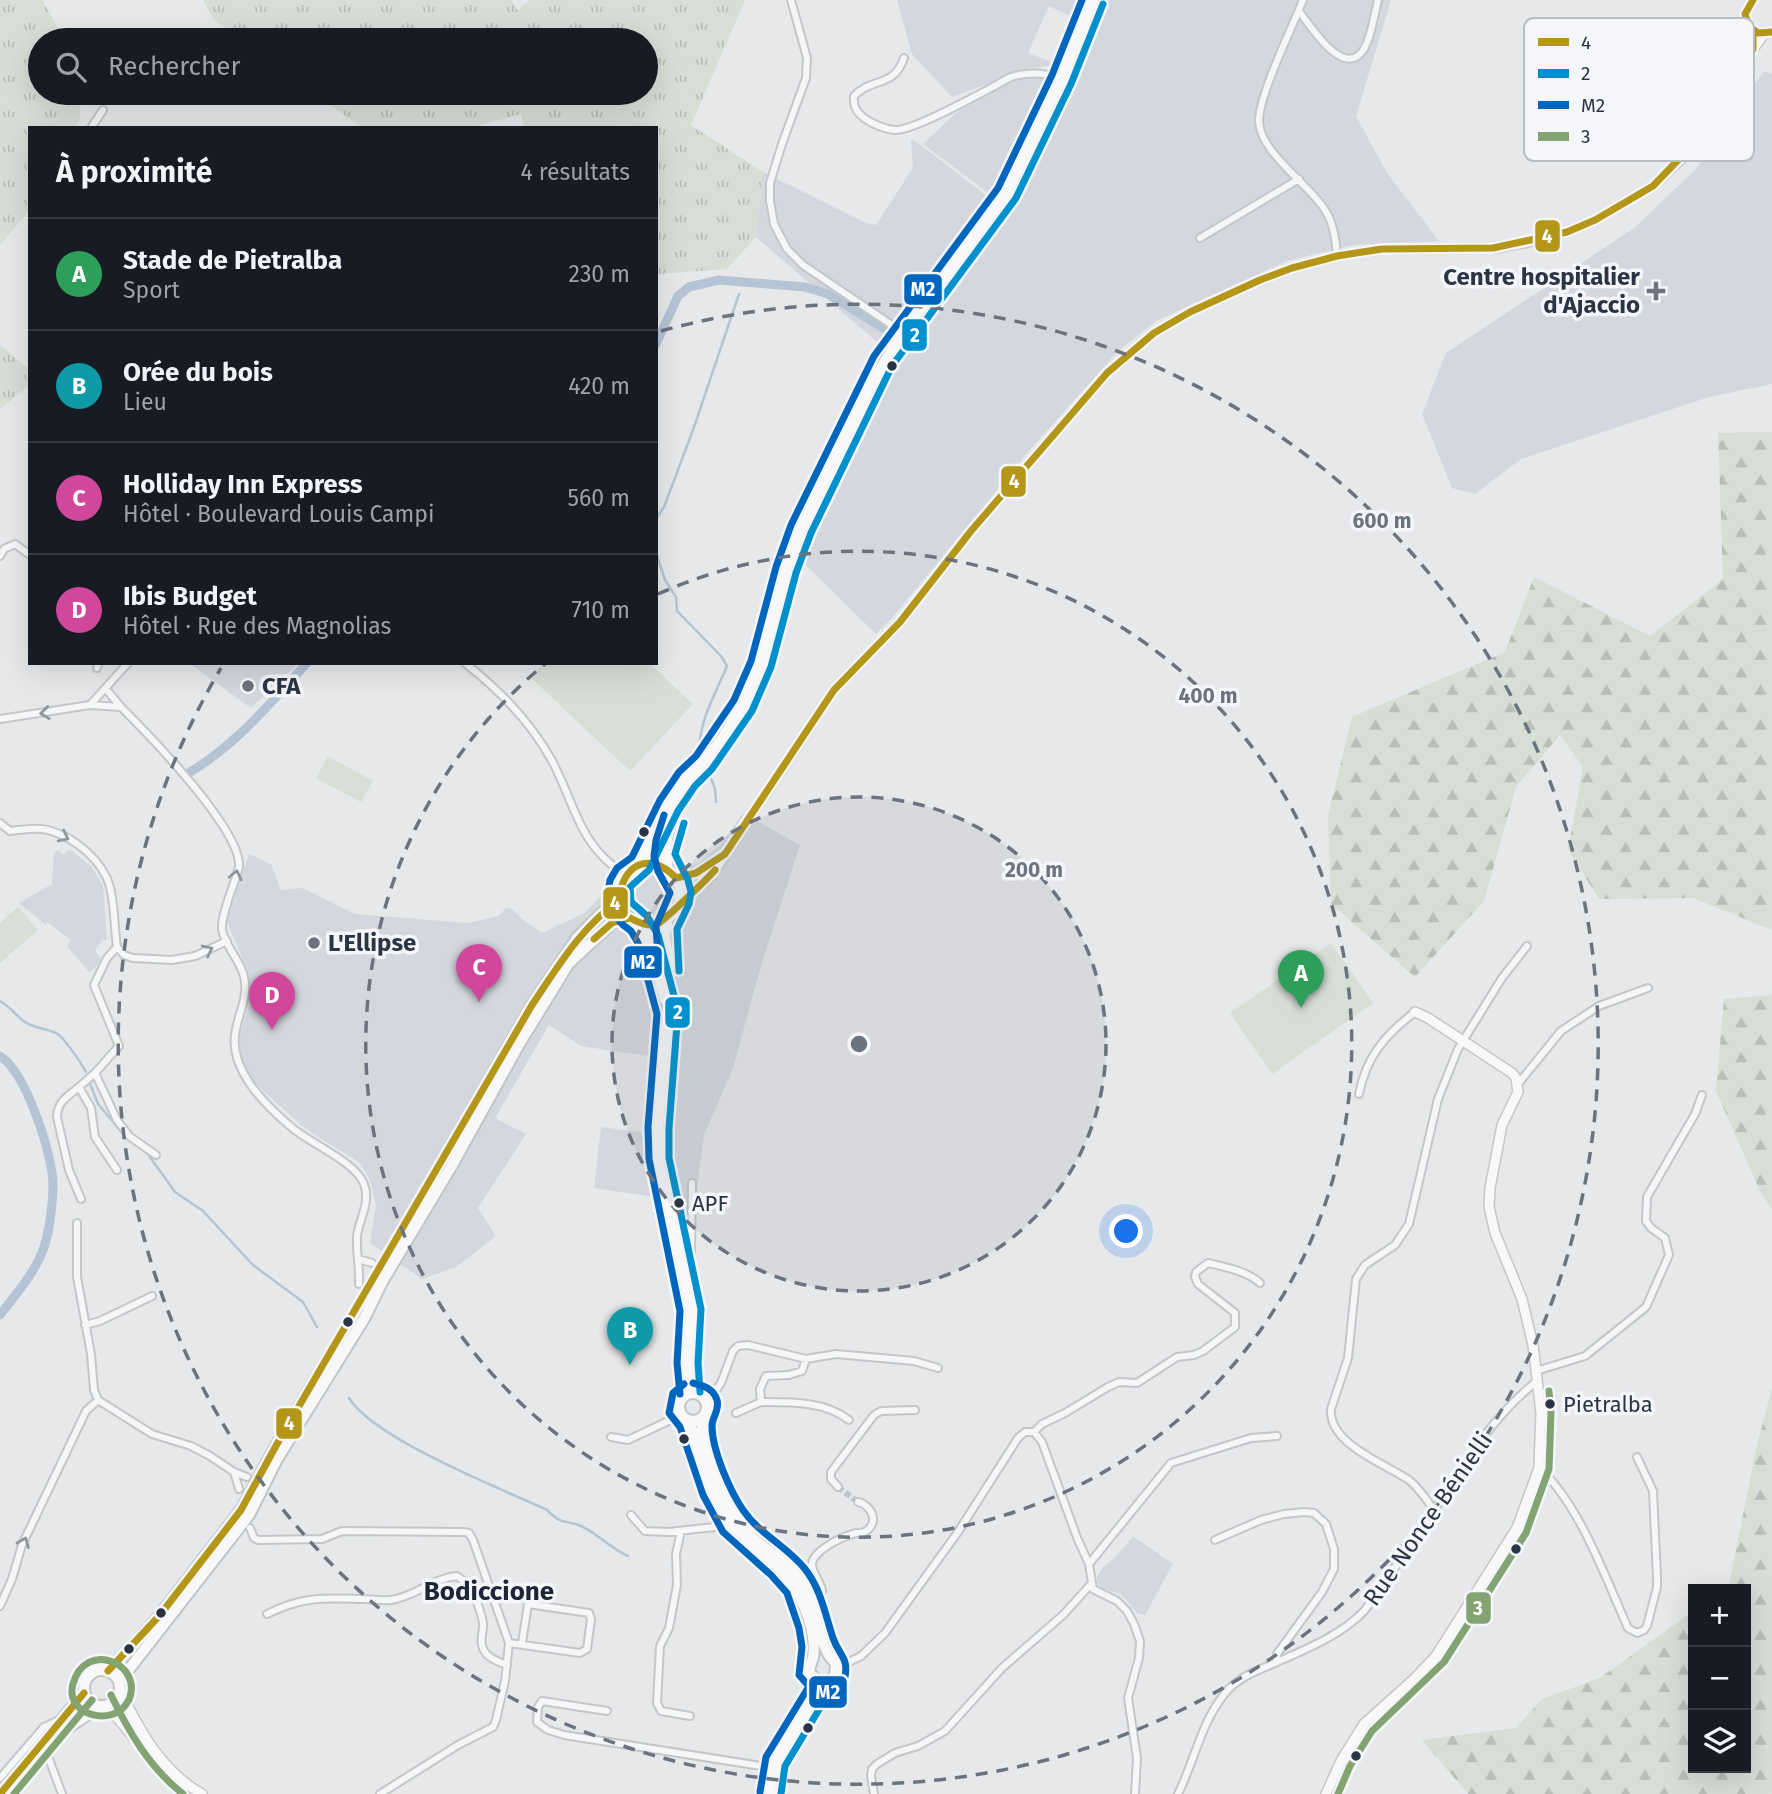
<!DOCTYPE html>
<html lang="fr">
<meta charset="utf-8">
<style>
:root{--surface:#171b24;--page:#20242c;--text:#f1f3f6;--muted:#9ea1a6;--line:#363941;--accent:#1a73e8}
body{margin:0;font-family:"Fira Sans",sans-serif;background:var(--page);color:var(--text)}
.controls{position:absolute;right:21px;bottom:21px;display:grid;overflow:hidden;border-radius:0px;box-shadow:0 7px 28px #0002}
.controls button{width:63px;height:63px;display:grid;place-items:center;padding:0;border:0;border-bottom:2px solid var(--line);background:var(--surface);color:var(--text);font:35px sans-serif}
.you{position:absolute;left:1127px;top:1232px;width:24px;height:24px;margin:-18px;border:5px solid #fff;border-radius:50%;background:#1a73e8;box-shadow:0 0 0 10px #1a73e833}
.badge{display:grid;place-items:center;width:46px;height:46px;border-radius:50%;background:var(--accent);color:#fff;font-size:23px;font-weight:700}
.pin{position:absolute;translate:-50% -58px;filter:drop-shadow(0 2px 4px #0008)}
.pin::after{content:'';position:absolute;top:37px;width:24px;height:21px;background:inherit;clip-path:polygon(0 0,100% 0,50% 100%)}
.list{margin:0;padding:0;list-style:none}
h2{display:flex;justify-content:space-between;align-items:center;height:91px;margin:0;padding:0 28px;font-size:30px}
h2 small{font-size:23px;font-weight:400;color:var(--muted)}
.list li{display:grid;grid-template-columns:46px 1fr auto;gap:21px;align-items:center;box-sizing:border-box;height:112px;padding:0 28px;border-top:2px solid var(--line)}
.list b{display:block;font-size:26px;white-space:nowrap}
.list p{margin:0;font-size:23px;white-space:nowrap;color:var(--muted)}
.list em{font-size:23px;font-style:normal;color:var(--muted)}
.icon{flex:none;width:38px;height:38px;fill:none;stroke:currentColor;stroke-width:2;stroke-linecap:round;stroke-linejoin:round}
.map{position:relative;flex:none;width:1772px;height:1794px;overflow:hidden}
.search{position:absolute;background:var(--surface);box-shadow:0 7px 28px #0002;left:28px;top:28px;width:630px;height:77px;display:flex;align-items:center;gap:18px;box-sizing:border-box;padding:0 24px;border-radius:38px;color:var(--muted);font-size:26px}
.panel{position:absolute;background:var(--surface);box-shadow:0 7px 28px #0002;left:28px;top:126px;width:630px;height:539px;border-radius:0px}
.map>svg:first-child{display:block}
</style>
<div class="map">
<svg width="1772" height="1794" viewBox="0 0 1772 1794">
<defs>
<pattern id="grass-tufts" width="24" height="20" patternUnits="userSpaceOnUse" patternTransform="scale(1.75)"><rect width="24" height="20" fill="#d6ded6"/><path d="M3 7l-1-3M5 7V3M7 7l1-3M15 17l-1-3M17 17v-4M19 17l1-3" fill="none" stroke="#b8bfb9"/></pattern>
<pattern id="forest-firs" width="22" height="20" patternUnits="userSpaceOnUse" patternTransform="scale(1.75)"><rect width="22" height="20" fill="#d6ded6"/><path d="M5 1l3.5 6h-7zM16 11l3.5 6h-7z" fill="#b8bfb9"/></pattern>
</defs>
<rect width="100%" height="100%" fill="#e6e8ea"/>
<!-- built -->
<path fill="#d4d7dd" d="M897 0H1391L1356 116 1387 173 1439 241 1353 245 1287 261 1156 321 1116 353 1028 452 893 617 876 634 789 548 799 509 878 343 756 237 763 172 866 223 876 225 913 168 911 140 918 143 1004 209 1037 159 1092 27 1049 6 1028 53 1059 65 1029 68 952 97 912 54Z
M1764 71 1772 74V384L1709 397 1521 459 1475 494 1452 488 1422 414 1446 353 1634 228 1696 169Z
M1025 77 1041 78 1048 85 1045 99 992 196 923 144 956 113 1008 83Z
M189 663H299L251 708Z
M743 813 800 845 762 962 733 1068 704 1135 695 1203 594 1188 601 1127 647 1133 654 1057 581 1046 549 1025 495 1118 526 1134 478 1208 496 1236 456 1267 422 1279 370 1243 376 1205 370 1180 360 1163 303 1127 256 1084 240 1059 239 1036 249 1005V975L227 921 249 854 271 864 281 890 303 888 355 914 468 923 498 916 506 908 512 909 523 920 542 933 586 912 604 892 606 882 636 849 675 858 687 867 698 864 720 845Z
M69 849 91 866 103 886 107 940H102L95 951 101 959 96 967 89 972 67 946 71 940 47 922 46 925 19 903 52 884 54 853 58 850 63 855Z
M1133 1536 1173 1564 1145 1615 1138 1614 1121 1594 1103 1589 1098 1584 1097 1577 1104 1566 1116 1557Z"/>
<!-- grass -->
<path fill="url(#grass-tufts)" d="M0 0H42L65 40H40V93H80V118L75 128H30V210L0 245Z
M203 0H511L518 10 529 0H745L691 125 763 172 756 237 727 269 659 274 656 269V128H524L521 114 470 128H363L313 93H646V40H241L214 20Z
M0 345 30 370V385L0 409Z"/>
<!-- forest -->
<path fill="url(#forest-firs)" d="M1772 432V930L1693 898 1599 899 1568 849 1583 767 1560 735 1516 787 1484 901 1415 977 1331 904 1328 816 1352 717 1505 652 1534 577 1650 636 1723 579 1718 433Z
M1772 991V1209L1761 1193 1716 1091 1724 999 1771 995Z
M1772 1388V1794H1468L1422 1740 1516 1728 1542 1699 1600 1678 1693 1611V1768H1746V1589H1722L1729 1584 1757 1445Z"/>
<!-- green -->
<path fill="#d6ded6" d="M543 663H649L693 704 630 771 530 677Z
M328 756 373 781 361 802 316 778Z
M18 907 38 930 0 963V923Z
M1331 943 1373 1003 1272 1074 1230 1013Z"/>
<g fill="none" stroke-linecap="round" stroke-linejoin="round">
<!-- stream -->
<path stroke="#b4c4d5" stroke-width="2.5" d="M656 519 664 507 693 430 739 294
M657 556 665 580 676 597 677 611 721 656 727 666C716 693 697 724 700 753
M709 773 715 789 716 802
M0 1001C10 1006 16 1016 25 1022 36 1029 46 1028 56 1033 64 1037 81 1063 86 1072
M89 1081 98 1104 125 1136
M145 1150 175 1192 203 1211 253 1265 303 1302 317 1327
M349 1398C374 1439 500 1488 547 1510 563 1526 564 1519 581 1526 597 1533 610 1548 628 1556"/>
<!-- canal -->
<path stroke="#b4c4d5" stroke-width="9" d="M908 338 923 337
M656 344 678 296 689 287 719 280 805 287 828 294 891 333
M190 772C236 745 271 702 307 663
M0 1056C26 1073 47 1142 52 1172 55 1190 50 1230 44 1247 36 1272 15 1295 0 1315"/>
<!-- street-tunnel -->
<path stroke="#c1c4c9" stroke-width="6" stroke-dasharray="6 3" stroke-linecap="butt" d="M838 1487 858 1502"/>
<defs>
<path id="street" d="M791 0 807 58 806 78 782 144 770 183V201L774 224 787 249 803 265 899 330 902 334
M1303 0C1292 28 1259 95 1259 121 1260 153 1308 183 1325 210 1333 222 1336 241 1337 256
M1299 11C1310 25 1344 81 1364 49 1372 35 1374 15 1378 0
M904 58C894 88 872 77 854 96 853 106 856 112 864 118 872 124 885 129 894 130 913 132 990 88 1011 77 1030 71 1044 73 1062 79
M91 128 103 110
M1200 238 1299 179
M0 556 4 549 15 544 30 555
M465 663C498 689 531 723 551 759 576 805 577 843 625 875
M97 668 98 663
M106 689 121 707
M90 705 128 663
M0 719 90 705 121 707C148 734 242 830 239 867 235 883 221 914 222 929 224 946 243 962 245 982 247 999 239 1013 236 1029 227 1067 263 1103 290 1126 310 1144 355 1161 364 1184 371 1203 359 1219 357 1236 356 1252 360 1268 359 1284
M0 823 10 831C22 830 36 827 48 830 75 837 103 861 110 887 115 907 114 927 117 947L124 955 133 958 172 960 195 956 227 941
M117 947 107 958 94 985 119 1046 95 1073 117 1120 129 1136 156 1155
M95 1073 79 1087 91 1108 95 1137 117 1170
M1518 1084 1561 1031 1599 1006 1648 988
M79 1087C68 1096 57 1102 57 1117L69 1170 81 1199
M1359 1094C1366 1057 1385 1035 1415 1012
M77 1223V1277L91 1354 94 1390 98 1400 152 1434 191 1446 210 1456 234 1472 247 1477
M358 1259 372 1263
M683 1264 691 1251 692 1183
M85 1325 100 1321 152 1296
M806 1359 802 1371 789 1375 766 1376 760 1389 761 1402C790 1402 825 1401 849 1420
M1536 1371 1585 1356 1646 1307 1669 1255 1665 1238 1651 1228 1646 1221 1647 1197 1695 1114 1702 1095
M707 1403 721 1383 733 1351 738 1346 748 1345 806 1359 836 1354 914 1361 938 1368
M736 1413 761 1402
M1034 1432 1042 1424 1065 1413 1108 1387 1119 1382 1137 1383 1177 1357 1194 1355 1203 1351 1235 1327V1313L1198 1284 1195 1277 1196 1272 1208 1263C1225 1267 1247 1271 1260 1283
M611 1437 628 1440 681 1415
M1539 1468C1579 1503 1606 1579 1628 1628L1637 1633 1644 1630 1647 1626 1657 1587V1577L1653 1491 1637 1457
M234 1472 239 1489
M838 1487 831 1479V1472L874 1415 881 1411 915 1410
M1434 1510C1427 1500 1419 1488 1409 1480 1386 1464 1328 1444 1331 1409L1348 1358 1356 1279 1365 1265 1395 1245 1409 1224 1438 1099 1458 1049 1502 978 1527 946
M631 1515 645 1531 668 1532 734 1525
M250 1528 254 1538 258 1540 322 1539 342 1531 464 1532 469 1533 473 1540 509 1643 505 1681 496 1720 493 1727 458 1745 380 1794
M681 1531 676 1554 677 1585 669 1628 660 1646 657 1703 661 1711 690 1716
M1215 1540 1261 1520 1284 1514 1304 1512 1314 1513 1326 1524 1334 1549V1569L1322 1592 1277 1654 1276 1663
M1089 1564 1171 1463 1251 1438 1277 1436
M811 1603 817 1598 822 1590C820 1581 812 1573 812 1564 813 1550 850 1531 862 1533 880 1526 874 1506 858 1502
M0 1606 12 1579 22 1545 86 1411 98 1400
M267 1614C304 1596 323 1598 363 1599 372 1599 382 1601 391 1600 414 1597 434 1578 457 1576 472 1585 480 1607 483 1623 484 1630 480 1638 482 1645 484 1657 497 1661 507 1665
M509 1643 580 1653 587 1649 591 1619 589 1613 528 1604 522 1643
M837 1668 861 1656 885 1633 958 1532 1018 1438 1025 1432H1034L1042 1442 1078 1540 1089 1564 1093 1589 1117 1601 1127 1611 1134 1624 1140 1641 1139 1658 1128 1698 1137 1758 1135 1794
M607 1711 542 1701 538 1707 537 1722 548 1730 564 1735 774 1768
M46 1751 62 1794
M0 1778 44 1727 59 1720
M874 1794 871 1776 872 1769 877 1764 895 1753 918 1746 945 1731 1002 1668 1063 1615 1091 1584
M1178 1794C1195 1760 1201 1722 1226 1692 1240 1676 1259 1670 1277 1662 1307 1649 1343 1634 1365 1610 1388 1577 1411 1545 1433 1512 1463 1465 1493 1416 1537 1381"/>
<path id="secondary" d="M1753 0 1745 14 1749 26 1758 33 1772 32
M676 878 696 873 721 857
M678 905 711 876 834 690 900 622 971 531 1107 373 1154 333 1190 312 1260 280 1292 268 1337 256 1382 249 1493 248 1528 242 1567 232 1595 220 1653 186 1680 160 1731 96 1753 49 1764 34
M120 1690C139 1730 162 1772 202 1794
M106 1706C134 1733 152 1767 182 1794
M1326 1794 1341 1761 1364 1724 1414 1679 1436 1656 1517 1528 1539 1468 1541 1413 1533 1345 1522 1299 1495 1233 1489 1207 1490 1188 1502 1125 1518 1092 1516 1078 1512 1073 1428 1018 1415 1012"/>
<path id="primary" d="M618 894a31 31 0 1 1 62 0a31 31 0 1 1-62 0Z
M640 864 669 806 687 779 704 763 723 737 743 705 761 664 786 570 801 529 874 379 902 334 1007 193 1062 79 1093 0
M668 869C661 837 674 813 691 787
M668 918 665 936 669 962 668 1013 658 1128 659 1159 691 1310 687 1363 690 1393
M639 923 648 939 665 1000
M679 1407a14 14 0 1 1 28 0a14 14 0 1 1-28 0Z
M689 1421C701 1456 710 1495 732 1525 743 1541 761 1553 776 1565 797 1583 818 1628 813 1657 812 1663 809 1666 809 1672L818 1682H827L835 1677 836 1664C833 1659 829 1657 827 1652 817 1629 815 1603 801 1582 789 1562 771 1554 754 1539 731 1519 699 1449 702 1419
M84 1688a18 18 0 1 1 36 0a18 18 0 1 1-36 0Z
M108 1671 127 1653 160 1615 241 1510 277 1444 356 1311 532 1005 577 938 603 912 619 900
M119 1682 249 1515 277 1459 365 1317 382 1282 451 1167 518 1046 569 963 612 923 630 918
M0 1794 84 1693
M10 1794 66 1729 100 1706
M770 1794 775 1762 823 1683"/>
</defs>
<!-- street casing -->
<use href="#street" stroke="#c4c6c8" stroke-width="10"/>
<!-- secondary casing -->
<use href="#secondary" stroke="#c4c6c8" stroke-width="12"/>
<!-- primary casing -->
<use href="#primary" stroke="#c2c5c8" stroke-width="14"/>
<!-- street -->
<use href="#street" stroke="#f5f6f7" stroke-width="6"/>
<!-- secondary -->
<use href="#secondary" stroke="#f8f8f8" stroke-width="9"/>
<!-- primary -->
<use href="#primary" stroke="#f8f8f8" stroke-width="10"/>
<defs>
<path id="bus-1" d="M1753 0 1745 14 1749 26 1758 33 1772 32
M594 939 612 923 630 918C638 922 647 927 657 924 664 921 708 878 715 870
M108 1671 160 1615 241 1510 277 1444 532 1005C559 965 580 929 619 900 622 864 650 850 676 878L696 873 725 854 834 690 900 622 971 531 1107 373 1154 333 1190 312 1260 280 1292 268 1337 256 1382 249 1493 248 1567 232 1595 220 1653 186 1706 131 1731 96 1753 49V30
M0 1794 84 1693"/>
<path id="bus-2" d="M679 971 677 929 689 904 691 892 688 880 675 854 684 823
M700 1392 698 1363 701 1309 669 1158V1128L678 1011 658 935 647 916 631 902 630 887 649 870 678 811 695 786 712 769 752 711 771 667 796 573 811 533 892 366 1016 198 1071 84 1103 4
M781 1794 785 1766 832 1688"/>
<path id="bus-3" d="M659 971 656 926 670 893 658 871 654 856 656 840 664 815
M684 1384 673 1393 669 1413 680 1427 703 1495 723 1532 771 1575 787 1593 799 1628 802 1647 799 1675 814 1692H830L844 1682C850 1657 840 1658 833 1638 825 1614 821 1589 805 1569 787 1546 760 1535 743 1510 730 1491 712 1450 712 1426 712 1417 720 1410 717 1400 713 1388 704 1386 693 1383
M680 1394 677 1363 680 1311 649 1159 648 1127 657 1014 638 943 631 931 623 925 611 911 608 892 610 880 617 868 632 857 660 800 679 772 696 756 734 700 751 661 776 567 791 525 874 356 998 188 1052 75 1082 0
M760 1792 766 1757 814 1678"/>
<path id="bus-4" d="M111 1695C129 1732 149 1767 183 1794
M128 1701C115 1728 64 1716 73 1684 85 1639 144 1663 129 1700
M14 1794 92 1700
M1338 1794 1350 1766 1372 1731 1444 1662 1526 1533 1549 1469 1551 1413 1549 1391"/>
</defs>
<!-- bus-1 casing -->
<use href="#bus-1" stroke="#f4f6f9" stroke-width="12"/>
<!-- bus-2 casing -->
<use href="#bus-2" stroke="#f4f6f9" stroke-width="12"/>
<!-- bus-3 casing -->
<use href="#bus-3" stroke="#f4f6f9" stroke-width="12"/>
<!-- bus-4 casing -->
<use href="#bus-4" stroke="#f4f6f9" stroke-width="12"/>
<!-- bus-1 -->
<use href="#bus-1" stroke="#b49718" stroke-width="7"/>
<!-- bus-2 -->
<use href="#bus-2" stroke="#0090cd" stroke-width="7"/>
<!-- bus-3 -->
<use href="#bus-3" stroke="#0065bd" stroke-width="7"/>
<!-- bus-4 -->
<use href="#bus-4" stroke="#83a372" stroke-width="7"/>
</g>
<!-- one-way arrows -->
<defs><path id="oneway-chevron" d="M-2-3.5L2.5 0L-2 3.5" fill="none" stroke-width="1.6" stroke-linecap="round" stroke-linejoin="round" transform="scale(1.75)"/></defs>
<g stroke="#90959e">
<use href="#oneway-chevron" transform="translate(45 713) rotate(173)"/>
<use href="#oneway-chevron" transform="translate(64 837) rotate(26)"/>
<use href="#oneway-chevron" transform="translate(236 875) rotate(-77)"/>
<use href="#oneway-chevron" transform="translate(208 950) rotate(-26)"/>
<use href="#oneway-chevron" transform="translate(24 1542) rotate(-68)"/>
</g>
<!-- distance rings -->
<circle cx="859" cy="1044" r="247" fill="#6c737f" fill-opacity=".12"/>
<g fill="none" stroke="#6c737f" stroke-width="3.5" stroke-dasharray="12 9">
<circle cx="859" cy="1044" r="247"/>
<path d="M658 594A493 493 0 1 1 545 664"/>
<path d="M661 331A740 740 0 1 1 221 668"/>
</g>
<!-- markers -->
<g fill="#6c737f" stroke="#f4f6f9" stroke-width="2.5">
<path d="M1652.5 280.5h7v7h7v7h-7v7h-7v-7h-7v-7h7z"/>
<circle cx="248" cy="686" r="7"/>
<circle cx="314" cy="943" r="7"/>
</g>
<g fill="#2b3445" stroke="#f4f6f9" stroke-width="2.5">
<circle cx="892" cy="366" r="6"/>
<circle cx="644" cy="832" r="6"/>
<circle cx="679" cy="1203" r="6"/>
<circle cx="348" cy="1322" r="6"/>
<circle cx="1550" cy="1404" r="6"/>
<circle cx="684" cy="1439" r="6"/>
<circle cx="1516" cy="1549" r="6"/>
<circle cx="161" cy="1613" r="6"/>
<circle cx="129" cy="1649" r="6"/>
<circle cx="808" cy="1728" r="6"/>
<circle cx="1356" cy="1756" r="6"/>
</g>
<g text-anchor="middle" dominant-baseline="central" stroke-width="7" stroke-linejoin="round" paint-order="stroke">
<!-- bus labels -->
<g font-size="22" fill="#2b3445" stroke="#f4f6f9" text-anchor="start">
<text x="692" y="1203">APF</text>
<text x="1563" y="1404">Pietralba</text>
</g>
<!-- poi labels -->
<g font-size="24" font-weight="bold" fill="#2b3445" stroke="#f4f6f9" text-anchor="start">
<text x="1640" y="277" text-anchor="end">Centre hospitalier<tspan x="1640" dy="28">d'Ajaccio</tspan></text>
<text x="262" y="686">CFA</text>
<text x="328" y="943">L'Ellipse</text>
</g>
<!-- street labels -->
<g font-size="24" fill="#2b3445" stroke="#f4f6f9">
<text transform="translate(1428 1519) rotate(-55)">Rue Nonce Bénielli</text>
</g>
<!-- neighbourhood labels -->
<g font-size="26" font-weight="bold" fill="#1d2536" stroke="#f4f6f9">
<text x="489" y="1591">Bodiccione</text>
</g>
</g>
<!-- legend -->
<rect x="1524" y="18" width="230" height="143" rx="10" fill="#f4f6f9" stroke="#b8bcc3" stroke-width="2"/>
<rect x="1538" y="38" width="31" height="8" fill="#b49718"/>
<rect x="1538" y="69" width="31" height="9" fill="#0090cd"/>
<rect x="1538" y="101" width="31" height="8" fill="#0065bd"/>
<rect x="1538" y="132" width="31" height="9" fill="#83a372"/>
<g font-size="19" fill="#2b3445">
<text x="1581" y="49">4</text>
<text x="1581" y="80">2</text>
<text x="1581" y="112">M2</text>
<text x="1581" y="143">3</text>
</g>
<circle cx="859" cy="1044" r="10" fill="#6c737f" stroke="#f4f6f9" stroke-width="3.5"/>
<g font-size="21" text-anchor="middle" font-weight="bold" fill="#6c737f" stroke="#f4f6f9" stroke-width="7" stroke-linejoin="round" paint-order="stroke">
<text x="1382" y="528">600 m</text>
<text x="1208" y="703">400 m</text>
<text x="1034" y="877">200 m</text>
</g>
<g stroke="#f4f6f9" stroke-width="2.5">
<rect x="1534" y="219" width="27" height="34" rx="7" fill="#b49718"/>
<rect x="903" y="273" width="40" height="33" rx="7" fill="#0065bd"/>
<rect x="901" y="318" width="27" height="34" rx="7" fill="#0090cd"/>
<rect x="1000" y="465" width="27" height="33" rx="7" fill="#b49718"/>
<rect x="602" y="886" width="27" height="34" rx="7" fill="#b49718"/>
<rect x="623" y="945" width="40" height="34" rx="7" fill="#0065bd"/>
<rect x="664" y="996" width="27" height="33" rx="7" fill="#0090cd"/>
<rect x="275" y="1407" width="28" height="33" rx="7" fill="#b49718"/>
<rect x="1465" y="1591" width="27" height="34" rx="7" fill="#83a372"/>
<rect x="808" y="1675" width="40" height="34" rx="7" fill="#0065bd"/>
</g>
<g font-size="19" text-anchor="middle" font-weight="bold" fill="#fff">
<text x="1547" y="243">4</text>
<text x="923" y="296">M2</text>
<text x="915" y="342">2</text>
<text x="1014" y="488">4</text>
<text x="615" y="910">4</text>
<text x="643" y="969">M2</text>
<text x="678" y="1019">2</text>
<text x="289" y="1430">4</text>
<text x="1478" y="1615">3</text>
<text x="828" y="1699">M2</text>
</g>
</svg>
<div class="controls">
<button>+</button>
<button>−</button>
<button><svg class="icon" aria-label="layers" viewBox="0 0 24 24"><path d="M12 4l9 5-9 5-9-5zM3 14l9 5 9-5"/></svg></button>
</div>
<div class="you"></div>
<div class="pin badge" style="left:1301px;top:1008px;background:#2e9e5b">A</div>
<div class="pin badge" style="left:630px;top:1365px;background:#0f9aa8">B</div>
<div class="pin badge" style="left:479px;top:1002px;background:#d1479c">C</div>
<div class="pin badge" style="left:272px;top:1030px;background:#d1479c">D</div>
<div class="search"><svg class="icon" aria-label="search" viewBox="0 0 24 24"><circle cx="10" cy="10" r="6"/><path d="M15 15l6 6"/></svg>Rechercher</div>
<section class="panel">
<h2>À proximité<small>4 résultats</small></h2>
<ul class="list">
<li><span class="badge" style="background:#2e9e5b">A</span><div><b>Stade de Pietralba</b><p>Sport</p></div><em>230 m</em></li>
<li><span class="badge" style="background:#0f9aa8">B</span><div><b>Orée du bois</b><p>Lieu</p></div><em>420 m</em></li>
<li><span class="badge" style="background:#d1479c">C</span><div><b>Holliday Inn Express</b><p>Hôtel · Boulevard Louis Campi</p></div><em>560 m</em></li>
<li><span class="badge" style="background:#d1479c">D</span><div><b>Ibis Budget</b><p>Hôtel · Rue des Magnolias</p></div><em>710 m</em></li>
</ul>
</section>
</div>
